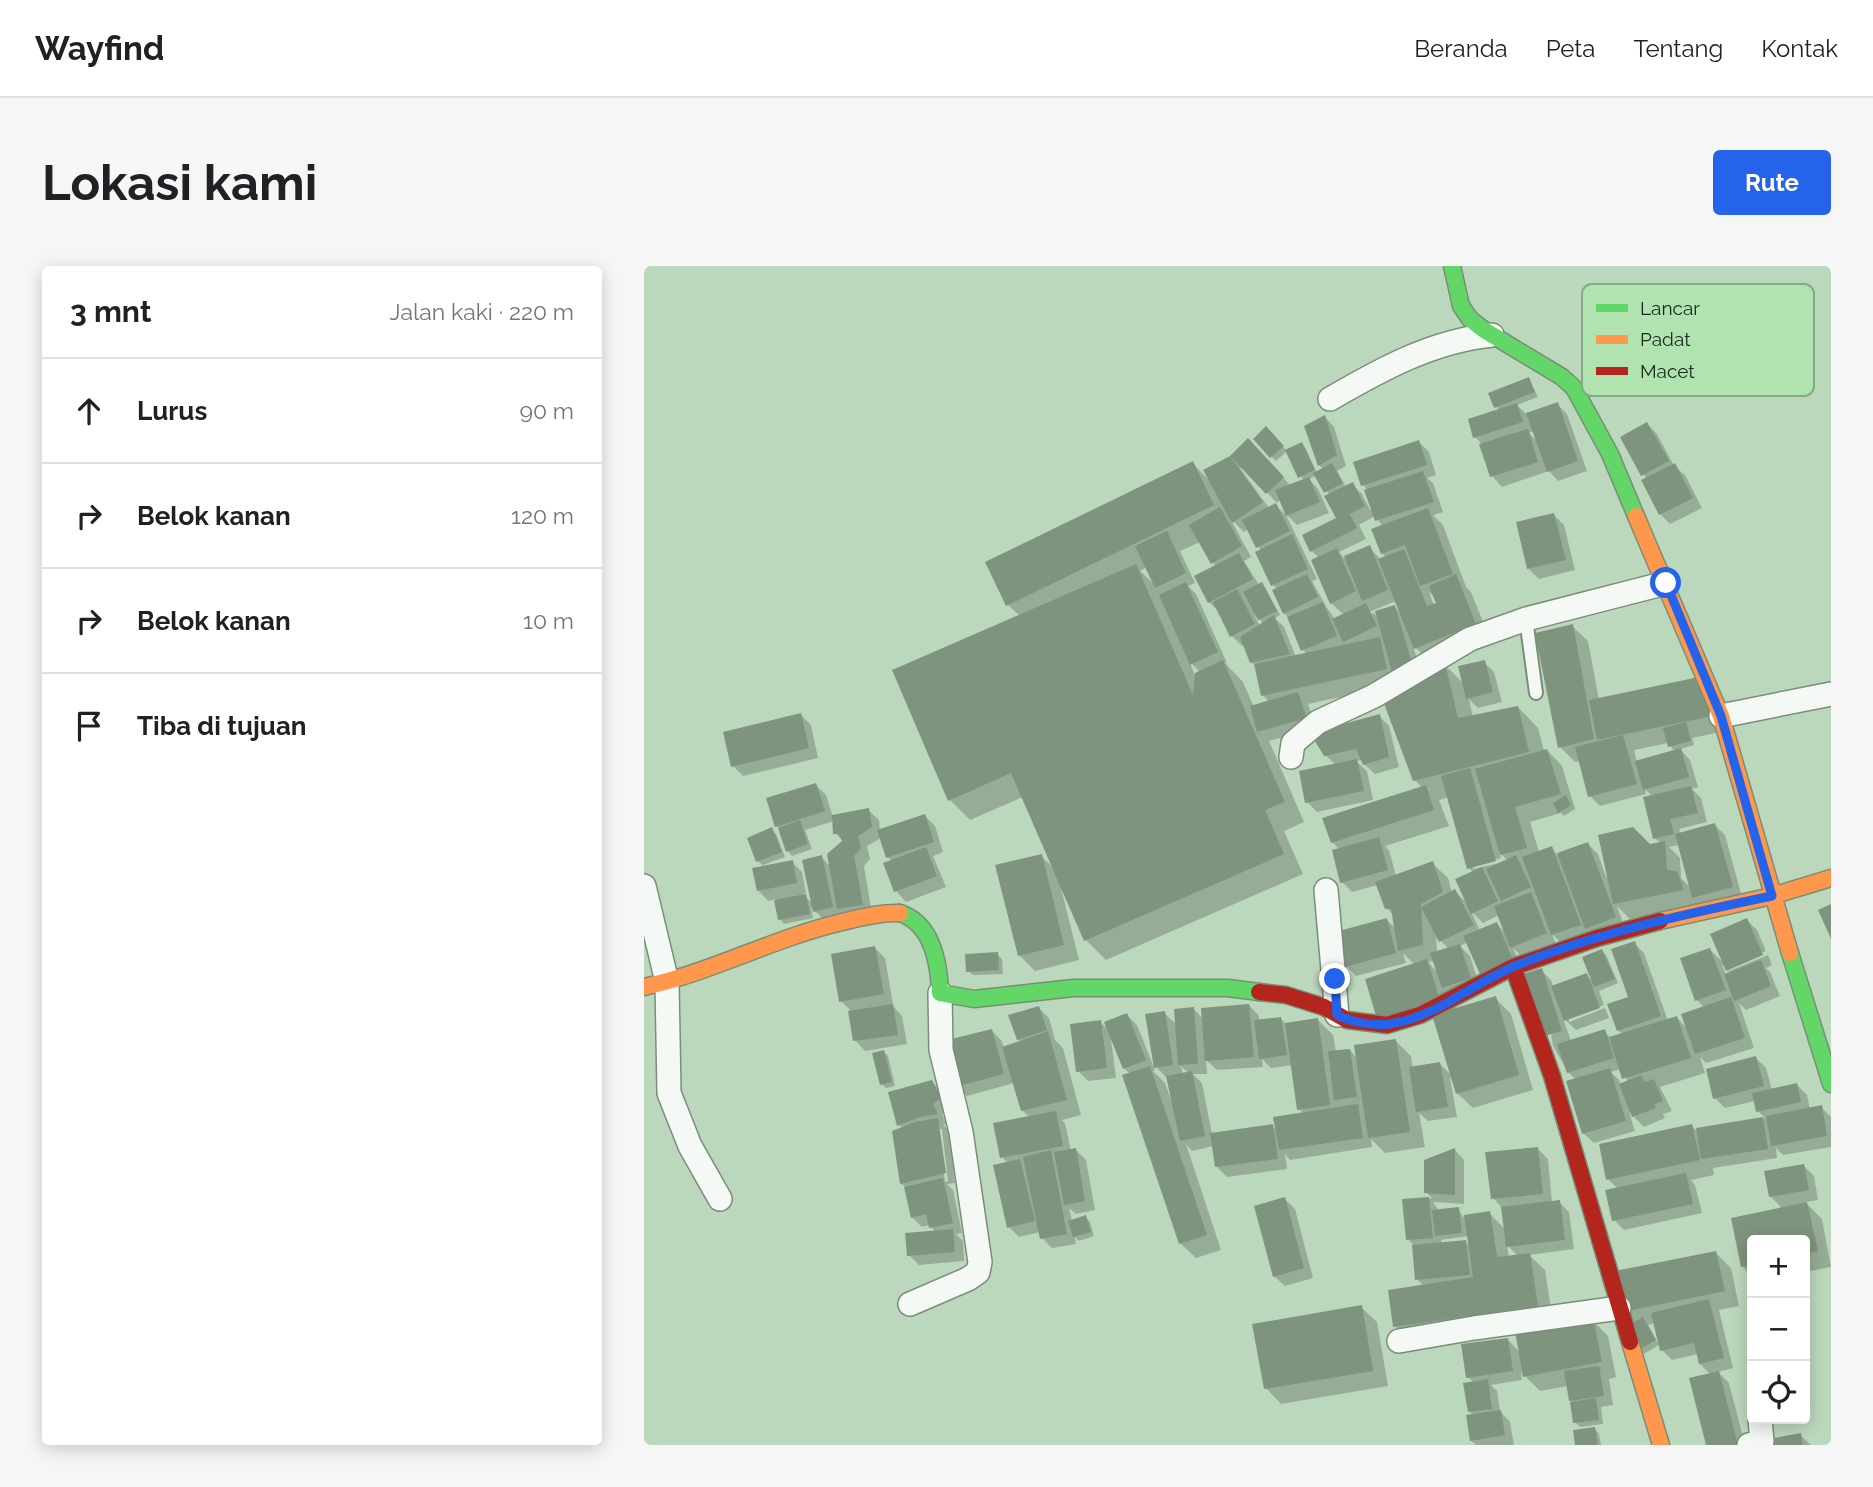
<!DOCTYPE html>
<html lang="id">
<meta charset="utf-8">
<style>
:root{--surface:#fff;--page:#f6f6f6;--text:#202124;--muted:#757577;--line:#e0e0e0;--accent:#2563eb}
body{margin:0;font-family:Raleway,sans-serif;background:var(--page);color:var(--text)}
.controls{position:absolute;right:21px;bottom:21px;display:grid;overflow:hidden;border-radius:7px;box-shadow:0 4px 18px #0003}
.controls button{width:63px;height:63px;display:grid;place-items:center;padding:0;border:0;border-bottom:2px solid var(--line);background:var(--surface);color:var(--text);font:35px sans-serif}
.stop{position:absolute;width:21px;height:21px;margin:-16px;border:5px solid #2563eb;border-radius:50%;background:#fff}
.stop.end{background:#2563eb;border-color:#fff;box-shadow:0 2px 7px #0008}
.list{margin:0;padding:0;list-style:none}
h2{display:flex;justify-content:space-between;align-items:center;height:91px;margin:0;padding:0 28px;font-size:30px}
h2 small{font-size:23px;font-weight:400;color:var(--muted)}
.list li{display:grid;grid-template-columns:46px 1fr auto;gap:21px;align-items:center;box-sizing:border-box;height:105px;padding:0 28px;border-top:2px solid var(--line)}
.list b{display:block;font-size:26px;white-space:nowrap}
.list em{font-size:23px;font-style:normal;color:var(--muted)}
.icon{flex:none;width:38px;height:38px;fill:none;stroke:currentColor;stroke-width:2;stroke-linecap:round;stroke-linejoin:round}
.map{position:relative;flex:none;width:1187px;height:1179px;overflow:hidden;border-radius:7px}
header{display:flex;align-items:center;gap:42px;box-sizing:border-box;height:98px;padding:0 35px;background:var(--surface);border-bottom:2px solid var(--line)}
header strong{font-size:33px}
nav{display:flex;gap:38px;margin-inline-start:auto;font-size:24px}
.intro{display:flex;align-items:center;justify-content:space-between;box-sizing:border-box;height:168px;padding:0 42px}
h1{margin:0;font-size:49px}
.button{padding:18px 32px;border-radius:7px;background:var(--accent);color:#fff;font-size:24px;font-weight:700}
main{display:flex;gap:42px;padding:0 42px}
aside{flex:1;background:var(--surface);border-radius:7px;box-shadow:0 4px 18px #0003}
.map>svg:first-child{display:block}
</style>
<header>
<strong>Wayfind</strong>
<nav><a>Beranda</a><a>Peta</a><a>Tentang</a><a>Kontak</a></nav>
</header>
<div class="intro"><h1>Lokasi kami</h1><a class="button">Rute</a></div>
<main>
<aside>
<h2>3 mnt<small>Jalan kaki · 220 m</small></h2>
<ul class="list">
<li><svg class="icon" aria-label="ahead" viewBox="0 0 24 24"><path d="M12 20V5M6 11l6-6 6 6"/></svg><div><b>Lurus</b></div><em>90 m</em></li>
<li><svg class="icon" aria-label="right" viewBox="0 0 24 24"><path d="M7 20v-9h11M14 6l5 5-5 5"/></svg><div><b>Belok kanan</b></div><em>120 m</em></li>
<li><svg class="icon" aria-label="right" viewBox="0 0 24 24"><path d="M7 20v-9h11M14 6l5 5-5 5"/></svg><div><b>Belok kanan</b></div><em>10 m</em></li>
<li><svg class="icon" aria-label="arrive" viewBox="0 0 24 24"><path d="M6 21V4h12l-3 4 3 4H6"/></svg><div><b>Tiba di tujuan</b></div></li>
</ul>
</aside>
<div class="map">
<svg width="1187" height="1179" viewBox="0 0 1187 1179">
<rect width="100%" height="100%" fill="#bcd8bc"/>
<!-- shadow -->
<path fill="#0003" fill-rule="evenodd" d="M885 113 894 131 873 139 882 148 913 138 923 148 943 205 914 215 905 205 858 221 848 210 839 179 831 171 855 145 847 128ZM890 165 894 176 885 167Z
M681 151 690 161 702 200 693 205 702 221 708 218 718 228 726 244 728 243 724 225 719 219 775 176 785 186 792 209 783 212 789 217 799 246 789 249 799 259 822 321 827 326 846 373 787 397 769 379 778 412 801 399 820 418 840 396 850 406 858 436 834 442 825 433 829 451 874 441 894 462 900 485 903 484 918 500 931 543 920 550 917 547 886 556 895 586 907 582 914 589 944 578 954 588 962 611 1006 580 1016 577 1011 572 1009 531 1001 523 1002 528 956 540 946 530 937 495 931 496 916 481 928 360 944 375 955 434 1055 413 1082 465 1048 472 1050 479 1036 483 1046 494 1054 521 1048 523 1057 532 1063 556 1035 563 1037 568 1071 559 1081 569 1098 631 986 653 973 640 981 662 919 679 908 668 912 678 878 691 869 682 878 704 824 676 816 680 826 690 836 722 806 746 851 732 867 748 889 824 829 842 813 827 809 812H806L813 851 784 855 775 847 781 881 741 887 727 873 728 881 646 894 641 888 643 903 583 911 573 901 570 880 548 885 542 878 577 984 552 992 536 977 486 808 480 802 467 773 472 812 444 815 434 805 456 756 466 765 483 749 493 759 511 804 509 805 521 817 527 834H529L524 811H522L512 801 520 747 533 759 550 743 559 753 605 739 615 750V755L636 752 642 758 674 754 689 769 692 786 706 784 713 792 752 775 767 790 769 802 795 797 808 810 790 748 771 699 759 687 762 697 712 710 702 700 743 654 753 664 750 650 743 642 734 619 708 626 698 616 695 583 688 576 778 522 771 514 757 418 664 438 672 462 625 475 660 556 640 565 659 608 462 694 442 674 417 622 435 694 391 705 375 689 397 590 411 603 379 531 326 554 306 534 376 350 364 339 548 197 565 214 561 205 587 191 604 175 647 220 660 215 643 185 632 195 611 173 622 162 643 185 658 178 662 183 673 207 680 204 675 199ZM598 201 633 237 637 233 643 249 653 259 685 247 674 223 665 213 673 209 686 230 694 253 668 285 675 292 687 337 700 349 691 353 683 342 668 315 673 313 642 249 631 239 625 242 596 202ZM731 250 739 261 738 287 743 292 737 294 725 281 700 292 695 286 722 273 715 259ZM586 252 600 266 604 263 617 285 614 287 629 319 633 323 640 347 645 352 659 384 664 389 652 391 640 361 631 352 636 349 622 323 618 318 615 319 600 295 607 291ZM556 276 572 301 565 336 575 346 588 370 598 380 601 378 607 396 613 401 619 429 625 436 610 441 599 416 581 397H583L552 328 544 320 551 317 536 285ZM503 301 511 319 496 305ZM785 326 792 333 794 338 790 339ZM752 335 758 349 751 341 734 352 730 347 726 348 725 346ZM610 348 620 358 616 360ZM545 395 556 406 551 409ZM1024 477 1031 486 993 496 990 484ZM805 531 825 602 830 607 825 639 811 625 808 627 804 612 788 597 752 610 745 584 741 580 805 560 795 534ZM1035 579 1047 622 1037 612 1036 592 1025 581ZM855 586 864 595 829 603V599L857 592ZM827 645 839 657 855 649 862 667 853 658 836 665ZM792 666 797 675 805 683 793 687ZM790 695 794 707 784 696ZM618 793 627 802 649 799 655 843 660 848 633 865 628 860 568 868 558 817 549 808H563L562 794 573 804 619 801ZM537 800 545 808 539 809Z
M1003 158 1013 168 1030 200 1041 209 1058 242 1026 258 1016 248 1003 214 978 171Z
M910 249 920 259 931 304 895 313 885 303 874 258Z
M157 449 167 459 174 492 99 510 89 500Z
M735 450 745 460 755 501 731 508 721 499 722 502 719 494 712 495 723 505 729 534 673 546 663 536 692 499 681 489Z
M172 519 182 529 189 551 224 544 235 554 236 565 281 550 291 560 299 586 289 590 302 621 262 636 252 625 241 598 247 595 244 591 237 572 223 580 226 593 220 600 228 648 181 655 167 641 169 652 140 658 136 653 132 633 124 635 114 624 148 596 158 606 162 627 159 628 169 638 177 591 187 601 200 576 191 567 190 555 161 564 168 583 148 590 144 585 136 563 132 560Z
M127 564 132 568 141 591 119 599 120 601 114 595Z
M1103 654 1113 664 1122 685 1085 701V705L1124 689 1128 699 1122 702 1126 706 1136 730 1102 744 1095 737 1110 782 1062 797 1056 791 1061 807 1016 821 1028 845 1019 848 1021 852 1000 861 985 846 991 865 950 877 939 867 932 814 924 806 909 780 897 704 907 714 909 721 942 709 950 716 958 685 962 689 974 717 955 725 960 739 925 752V756L961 742 965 752 932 764 919 752 927 775 960 765 967 772 979 769 974 764 986 732 990 677 1000 687 1024 755 1033 752 1044 763 1061 742 1053 734 1066 684 1081 698ZM1078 698 1087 707 1082 709ZM977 803 984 816 977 819 975 814 967 806Z
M231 682 241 692 249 738H247L258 750 263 778 221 785 211 774 206 744 197 735Z
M353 688 358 693 359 708 329 709 324 705Z
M395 742 405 752 411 774 419 782 437 849 418 854 421 857 427 885 432 884 442 894 451 944 432 948 425 942 428 955 441 951 446 956 450 970 435 975 431 971 432 978 408 982 398 972 396 966 375 971 365 961 364 897 358 891 386 852 378 844 370 817 323 830 313 820 348 765 358 775 360 782 377 776 374 773Z
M240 786 244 790 251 820 242 822 238 818Z
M1112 792 1122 802 1128 824 1153 819 1163 829 1166 843 1177 841 1187 851V881L1139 889 1132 882 1133 892 1069 902 1070 909 1047 914 1051 919 1058 947 980 964 970 954 974 923 964 913 1048 860 1055 867 1054 863 1121 852 1114 845 1111 835 1081 842 1071 832Z
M288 816 298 826 306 843 298 848 302 858H299L304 864 311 917 303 918 309 924 318 967 312 968 319 975 320 995 275 999 265 989 291 966 286 959 278 961 268 951 261 921 257 917 259 862 255 859ZM294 863H298L304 915 301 916Z
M894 883 904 893 908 937 915 936 925 946 930 983 885 989 901 1004 909 1055 766 1076 751 1060 780 1021 773 1013 769 979 764 973 760 934 788 932 782 926 811 884 820 894V938L789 936 795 945 814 943 819 951 845 947 862 964 859 943 849 932ZM825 970 827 981 821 976 798 978 797 974ZM863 979 874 990 865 992Z
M1160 900 1170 910 1174 934 1161 936 1178 953 1187 1001 1161 1006V974H1108V1010L1098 1000 1089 954 1139 943 1126 930Z
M641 933 651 943 669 1012 641 1020 630 1010Z
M1072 987 1087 1002 1095 1040 1075 1044 1089 1102 1074 1106 1085 1117 1101 1179H1064L1067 1109 1056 1098 1054 1088 1028 1094 1018 1084 1011 1057 1004 1059 1015 1079 1000 1088 981 1045Z
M717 1041 733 1056 744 1120 637 1138 622 1122Z
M948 1054 964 1070 972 1111 965 1113 969 1139 957 1141 959 1158 936 1161 931 1156 924 1120 896 1125 877 1106 878 1114 847 1119 853 1125 856 1145 866 1156 870 1179H832L827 1174 830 1150 825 1145 830 1117 824 1111 863 1073 877 1087Z
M951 1163 955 1168 957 1179H933Z
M1156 1169 1167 1179H1128Z"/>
<!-- building -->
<path fill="#7f947f" d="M885 111 891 126 850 142 844 127Z
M914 136 934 195 903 206 882 147Z
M873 137 879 156 829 172 824 153Z
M681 149 693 189 674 200 660 160Z
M1003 156 1025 195 997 210 976 171Z
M622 160 640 180 626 192 609 173Z
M884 163 894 196 846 211 835 178Z
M604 172 640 211 622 228 586 190 619 236 588 257 559 204 586 190Z
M775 174 783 199 717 220 709 196Z
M658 176 671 204 654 212 641 184Z
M549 195 570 239 362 340 341 296Z
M688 197 699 217 680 227 669 207Z
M1031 197 1049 232 1015 249 997 214Z
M779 205 790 236 731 255 720 224Z
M665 211 676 236 642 250 631 224Z
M709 216 721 240 706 248 713 262 666 286 658 269 692 252 680 230Z
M632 237 646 265 612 282 598 254Z
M576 241 598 280 567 298 545 259Z
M784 242 809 308 776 320 761 279 737 288 727 263Z
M910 247 922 294 883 303 872 256Z
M523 265 542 307 511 322 491 280Z
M648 268 664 303 627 320 611 286Z
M726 279 744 324 718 335 700 290Z
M693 282 712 325 686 338 667 294Z
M760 283 783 340 792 337 785 320 812 308 832 358 770 383 734 293Z
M595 287 609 313 564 337 550 310Z
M492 298 549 429 551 407 579 394 641 536 621 544 640 588 440 675 367 507 304 535 248 404Z
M663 308 674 331 639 348 628 324Z
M542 316 574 386 546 399 515 329Z
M618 316 633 345 614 354 599 326Z
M593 323 611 358 586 371 569 336Z
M679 336 693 370 657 385 643 351Z
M722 337 733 360 699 376 688 353Z
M751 339 769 401 748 406 731 345Z
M630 349 646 388 606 397 596 371Z
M929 358 950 473 914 482 891 367Z
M736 371 743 403 617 430 610 398Z
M841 394 849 426 822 433 814 400Z
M801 397 814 452 874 440 885 486 769 515 738 432Z
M1055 411 1068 450 953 474 945 434Z
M654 426 663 452 613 466 606 440Z
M157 447 165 482 87 501 79 466Z
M736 448 745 491 719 499 712 483 680 490 666 467Z
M1042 456 1047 475 1024 481 1019 462Z
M979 469 993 518 944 531 931 481Z
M1037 482 1045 511 999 524 991 495Z
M903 483 917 528 871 541 883 582 856 589 831 503Z
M713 493 720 525 661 537 655 505Z
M826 502 852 595 823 603 797 510Z
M172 517 181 545 131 561 122 532Z
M782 519 790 544 687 577 678 552Z
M1047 520 1054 547 1026 553 1030 568 1009 573 999 531Z
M922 529 927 539 914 547 909 537Z
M225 542 228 561 214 570 217 582 210 590 219 639 193 643 183 588 198 575 195 568H189L188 549Z
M281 548 290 576 242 592 233 564Z
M156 554 164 578 142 586 134 562Z
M1071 557 1089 621 1048 632 1031 568Z
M128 561 138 586 112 596 103 572Z
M989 561 1006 578 1021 575 1023 604 1033 605 1040 624 969 638 954 569Z
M735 571 744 604 696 617 688 584Z
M944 576 972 651 941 663 913 587Z
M908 580 937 659 907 669 878 591Z
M282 581 293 610 250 626 239 597Z
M398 588 420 679 374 690 351 599Z
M178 589 189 641 169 646 158 594Z
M872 589 887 621 857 635 842 603Z
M149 594 153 617 113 625 108 602Z
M789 595 799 626 777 638 779 679 754 685 747 643H741L731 616Z
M838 601 854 635 827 648 811 613Z
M811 623 830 659 795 676 777 641Z
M887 626 903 667 866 682 850 640Z
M162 628 166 648 134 654 130 634Z
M1187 638V673L1174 644Z
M743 652 752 687 701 701 691 666Z
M1103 652 1119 689 1082 705 1066 668Z
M853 656 869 694 836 708 819 670Z
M991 675 1017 750 973 765 963 738 984 731 967 683Z
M816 678 827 712 798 722 786 687Z
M231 680 240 728 195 736 187 688Z
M1066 682 1082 724 1051 735 1036 692Z
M958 683 971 713 950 721 938 691Z
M354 686 355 704 322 706 321 688Z
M783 693 796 734 733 753 721 713Z
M1117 694 1127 720 1090 735 1080 708Z
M898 702 918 765 897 771 877 709Z
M943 707 956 742 920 755 907 720Z
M852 730 875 809 812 828 788 749Z
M1087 731 1101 772 1051 788 1037 748Z
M249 738 254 769 209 775 204 745Z
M605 738 610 791 561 795 557 742Z
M395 740 403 764 373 774 364 749Z
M550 741 554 798 534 799 530 743Z
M521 745 529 799 510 802 501 748Z
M483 747 502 794 479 803 460 756Z
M1033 750 1047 792 978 813 965 771Z
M637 751 643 789 615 793 610 754Z
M674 752 686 839 653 844 641 757Z
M457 754 463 802 432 806 426 758Z
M348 763 360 808 311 821 299 775Z
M961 763 970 792 923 807 913 778Z
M404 765 423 834 377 845 358 781Z
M752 773 766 866 724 872 710 779Z
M706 783 713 831 690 834 684 785Z
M240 784 248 816 236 819 228 787Z
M1112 790 1120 820 1069 833 1062 803Z
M796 796 804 841 772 846 765 801Z
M506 800 563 969 535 978 478 809Z
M966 802 982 855 938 868 922 815Z
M548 805 561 870 536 875 522 810Z
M997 809 1001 816 1010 813 1019 835 1010 838 1012 842 988 851 975 818Z
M288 814 297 832 289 838 294 848 276 851 253 860 244 826Z
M1153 817 1157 836 1112 846 1108 827Z
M714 838 719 872 635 884 629 851Z
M1178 839 1183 870 1127 880 1122 850Z
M412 845 419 880 356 892 349 857Z
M1119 851 1124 883 1057 893 1052 862Z
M294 852 302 907 256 918 248 865 271 856Z
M629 858 634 893 571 901 566 867Z
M1048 858 1056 894 962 914 955 878Z
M894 881 899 928 847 933 841 886Z
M432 882 441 935 420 939 410 886Z
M811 882V929L780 927V894Z
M407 884 423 968 396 973 379 891Z
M376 893 391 955 363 962 349 899Z
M1160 898 1165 924 1125 931 1120 905Z
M1042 907 1049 938 968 955 961 924Z
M299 912 309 957 285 962 282 948 267 952 260 921Z
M641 931 660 1002 629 1011 610 940Z
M785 931 789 972 762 974 758 933Z
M916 934 921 974 862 981 857 941Z
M1163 936 1174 985 1161 988V974H1108V999L1097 1001 1087 952Z
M815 941 818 967 791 970 788 944Z
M846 945 853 991 886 987 894 1040 749 1061 744 1024 829 1011 820 949Z
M442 949 447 966 429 971 424 955Z
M309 963 311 986 263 990 261 967Z
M822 974 826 1009 771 1014 768 979Z
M1072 985 1081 1025 979 1046 971 1005Z
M1065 1033 1080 1092 1055 1098 1050 1077 1016 1085 1007 1047Z
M718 1039 729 1105 620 1123 608 1058Z
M999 1051 1012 1074 995 1084 981 1061Z
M949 1052 958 1096 879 1111 871 1065Z
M864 1072 869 1105 822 1112 817 1078Z
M955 1100 960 1130 925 1135 920 1105Z
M1075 1105 1094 1179H1062L1045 1112Z
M844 1113 848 1143 824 1146 819 1117Z
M952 1132 955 1154 929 1157 926 1136Z
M857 1144 861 1169 826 1175 822 1149Z
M951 1161 954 1179H931L929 1164Z
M1157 1167 1159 1179H1127L1125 1173Z"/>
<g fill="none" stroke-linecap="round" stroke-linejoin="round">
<defs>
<path id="lane" d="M882 353 892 427"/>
<path id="street" d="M686 133C736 104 788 75 848 69
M1077 450 1187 428
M647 491 649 477 674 456 730 430 826 373 882 353 1022 317
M0 620 23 716 25 827 46 880 76 933
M682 624 693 749
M266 1038 324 1013 334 1006 336 996 317 866 297 784 296 727
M755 1075 830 1062 975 1042
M1105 1179 1118 1175 1116 1153"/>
<path id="fast" d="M808 0 817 40 826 53 840 64 918 111 930 122 966 188 992 250
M256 647C289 658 295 697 296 727L330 733 429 722H584L615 726
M1146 687 1187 818"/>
<path id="slow" d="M992 250 1077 450 1146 687
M1016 655 1128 630 1187 612
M0 721C68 706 130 672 198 656 217 651 238 646 256 647
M986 1076 1017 1179"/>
<path id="jam" d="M869 701 908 810 986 1076
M615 726 642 729 680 741 703 754 743 759 776 749 869 701 953 672 1016 655"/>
</defs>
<!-- lane casing -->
<use href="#lane" stroke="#798e79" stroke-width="16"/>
<!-- street casing -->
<use href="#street" stroke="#798e79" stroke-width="26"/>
<!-- fast casing -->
<use href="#fast" stroke="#798e79" stroke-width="19"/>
<!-- slow casing -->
<use href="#slow" stroke="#798e79" stroke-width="19"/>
<!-- jam casing -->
<use href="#jam" stroke="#798e79" stroke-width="19"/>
<!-- lane -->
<use href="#lane" stroke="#f5f9f5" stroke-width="12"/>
<!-- street -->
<use href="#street" stroke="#f5f9f5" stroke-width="23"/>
<!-- fast -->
<use href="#fast" stroke="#63d668" stroke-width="16"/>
<!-- slow -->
<use href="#slow" stroke="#ff974d" stroke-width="16"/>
<!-- jam -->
<use href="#jam" stroke="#b3261e" stroke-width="16"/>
</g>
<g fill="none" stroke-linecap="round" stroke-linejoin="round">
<!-- route -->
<path stroke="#2563eb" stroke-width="9" d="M691 713 693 749C707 756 729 760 745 758 791 752 829 717 871 700 953 667 1041 648 1128 630L1077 450 1022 317"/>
</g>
<!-- legend -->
<rect x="938" y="18" width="232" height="112" rx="10" fill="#b1e3b1" stroke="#83ac83" stroke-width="2"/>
<rect x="952" y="38" width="32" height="8" fill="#63d668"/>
<rect x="952" y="69" width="32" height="9" fill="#ff974d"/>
<rect x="952" y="101" width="32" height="8" fill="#b3261e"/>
<g font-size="19" fill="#182b18">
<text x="996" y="49">Lancar</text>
<text x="996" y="80">Padat</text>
<text x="996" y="112">Macet</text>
</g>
</svg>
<div class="controls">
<button>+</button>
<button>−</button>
<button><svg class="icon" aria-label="locate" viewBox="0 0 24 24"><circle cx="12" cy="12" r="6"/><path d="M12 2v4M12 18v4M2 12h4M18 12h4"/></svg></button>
</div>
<div class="stop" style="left:1022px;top:317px"></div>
<div class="stop end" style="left:691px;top:713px"></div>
</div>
</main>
